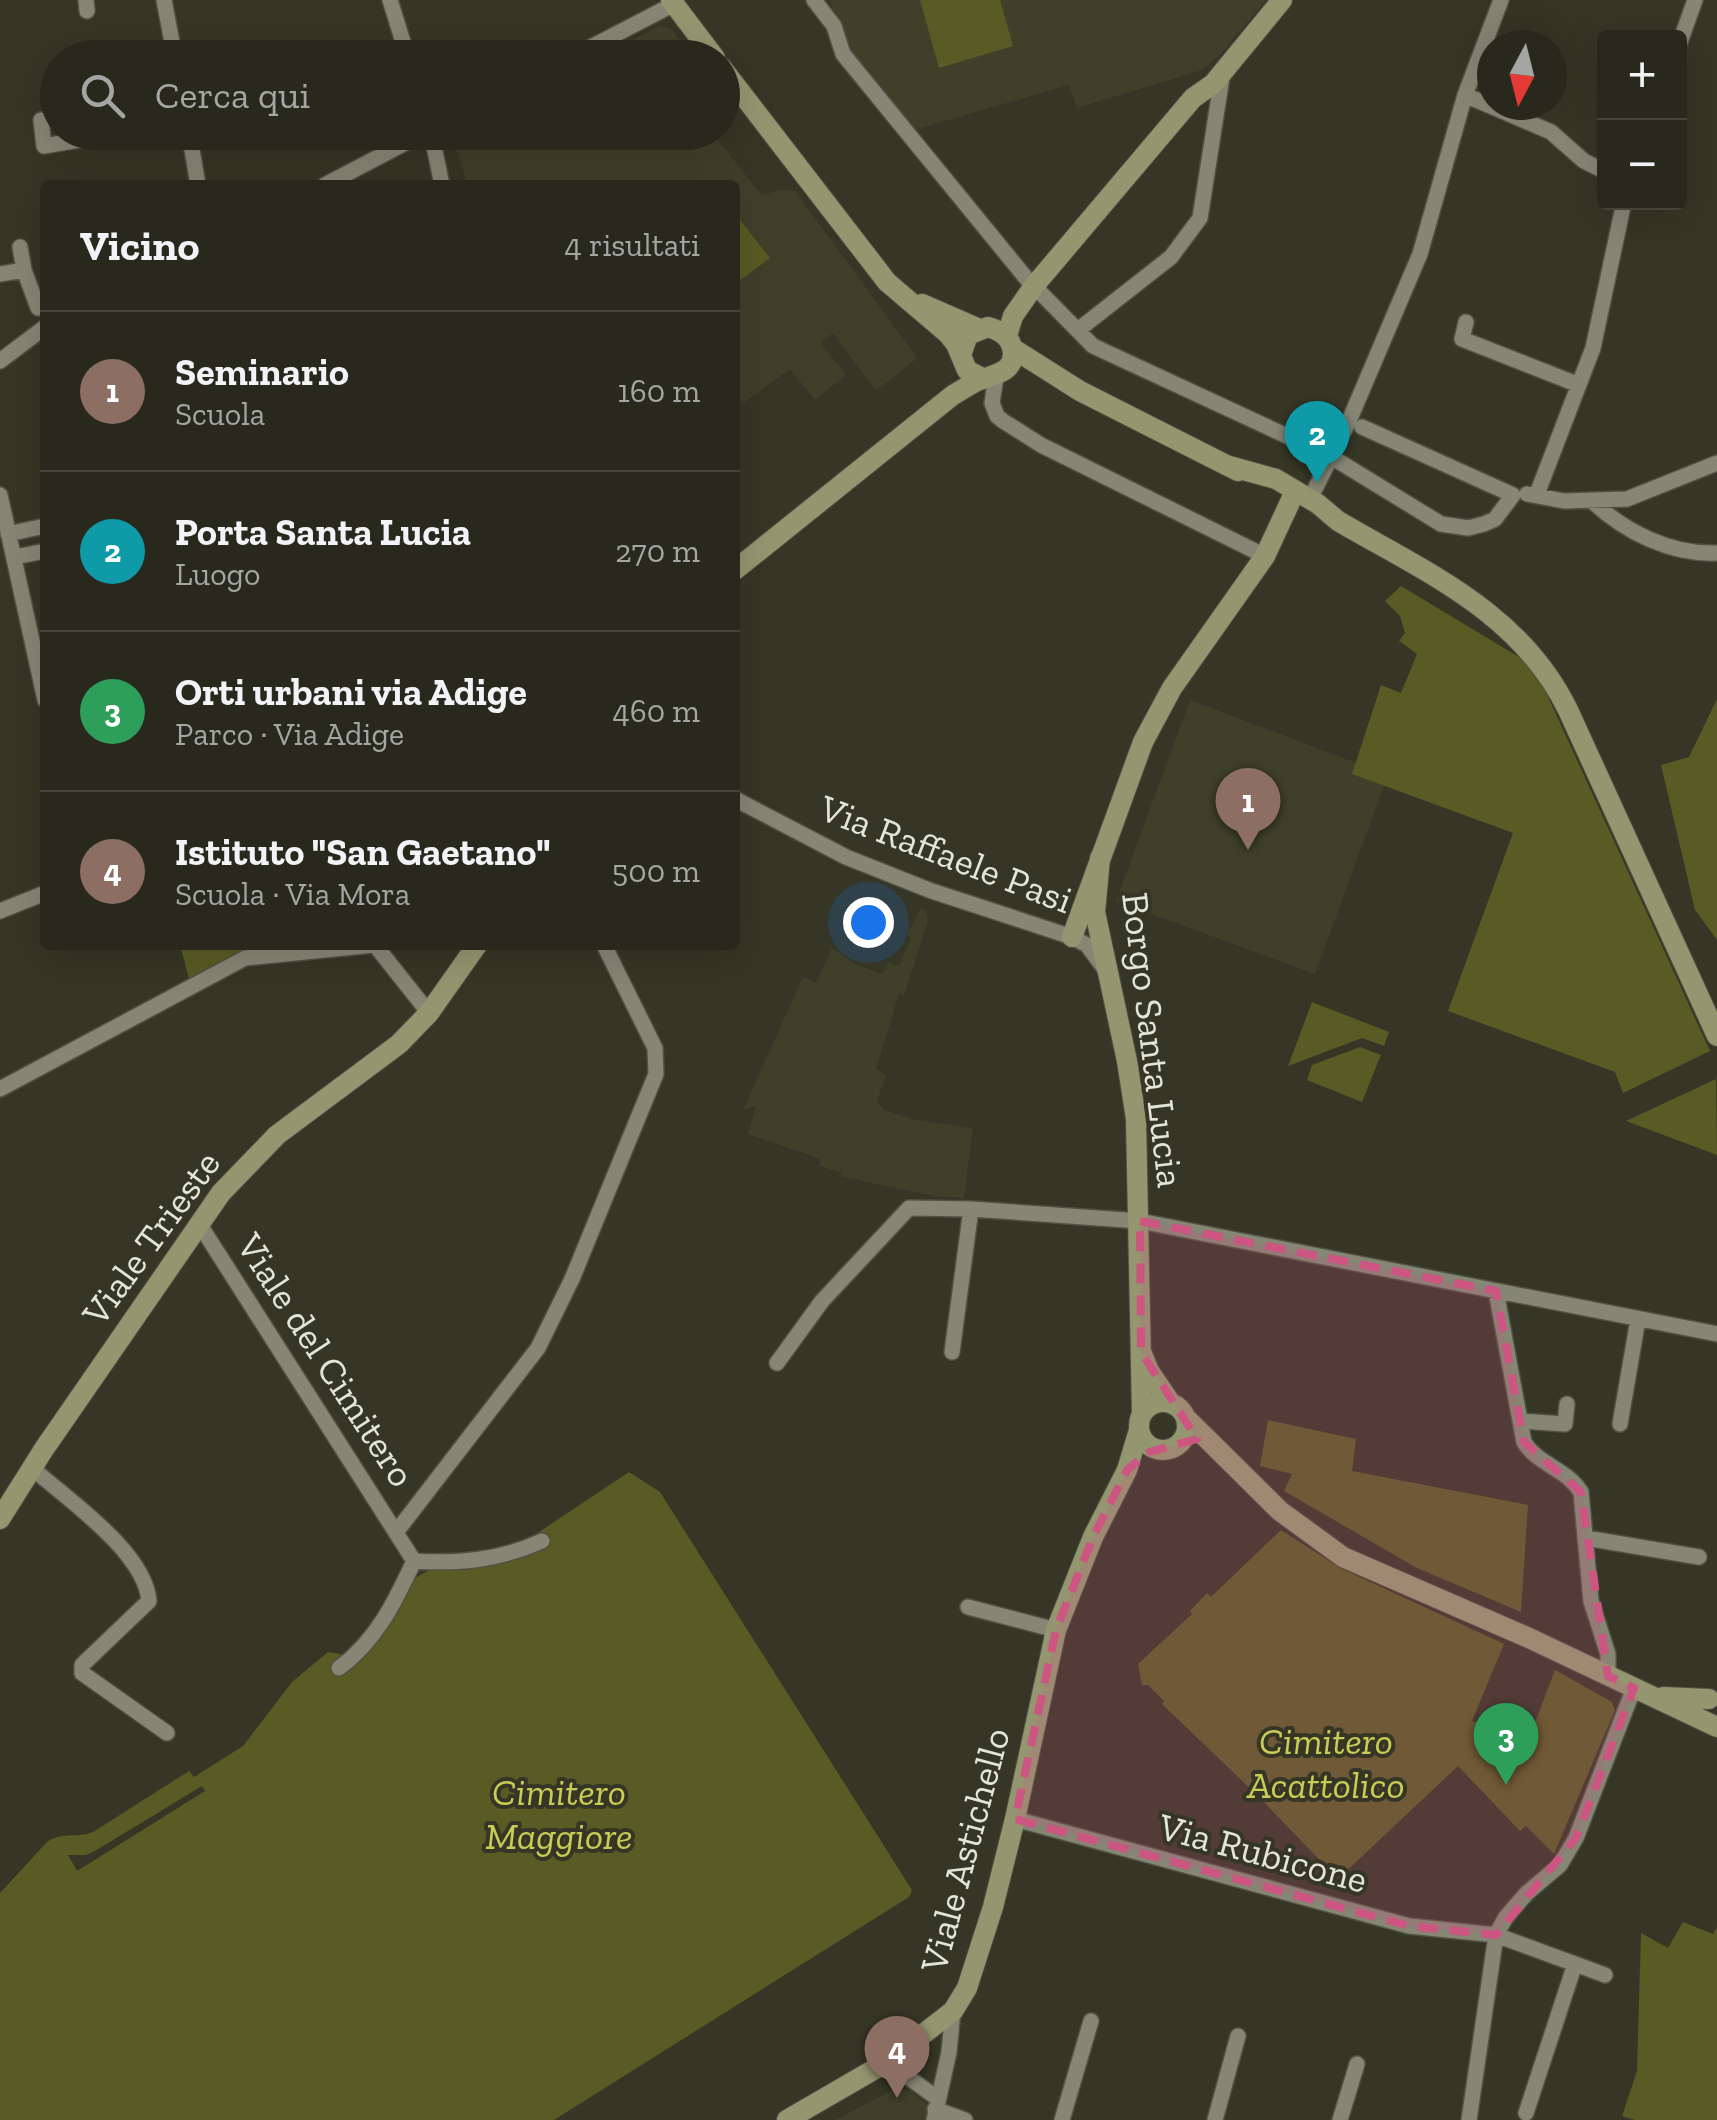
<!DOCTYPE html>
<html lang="it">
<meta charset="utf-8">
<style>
:root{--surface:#28281c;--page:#343429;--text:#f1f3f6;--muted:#a5a6a3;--line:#44443b;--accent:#ea580c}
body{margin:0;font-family:"Zilla Slab",serif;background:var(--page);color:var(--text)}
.controls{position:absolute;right:30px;top:30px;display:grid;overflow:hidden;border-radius:10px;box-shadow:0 10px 40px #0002}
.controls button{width:90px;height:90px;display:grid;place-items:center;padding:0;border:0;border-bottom:2px solid var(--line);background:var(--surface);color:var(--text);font:50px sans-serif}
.compass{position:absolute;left:1477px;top:30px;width:90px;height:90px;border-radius:50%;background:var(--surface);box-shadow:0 10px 40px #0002;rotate:187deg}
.you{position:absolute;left:868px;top:922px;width:35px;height:35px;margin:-25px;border:8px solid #fff;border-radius:50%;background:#1a73e8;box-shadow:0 0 0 15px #1a73e833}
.badge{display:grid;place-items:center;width:65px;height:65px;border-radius:50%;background:var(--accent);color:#fff;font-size:32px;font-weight:700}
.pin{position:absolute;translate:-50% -82px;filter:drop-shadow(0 2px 5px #0008)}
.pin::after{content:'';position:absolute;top:52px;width:35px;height:30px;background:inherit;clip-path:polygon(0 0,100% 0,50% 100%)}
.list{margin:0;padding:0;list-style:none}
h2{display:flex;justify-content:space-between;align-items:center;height:130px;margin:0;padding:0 40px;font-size:42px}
h2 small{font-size:32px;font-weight:400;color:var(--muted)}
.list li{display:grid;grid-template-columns:65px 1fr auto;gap:30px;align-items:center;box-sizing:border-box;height:160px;padding:0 40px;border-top:2px solid var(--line)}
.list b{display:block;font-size:38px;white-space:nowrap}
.list p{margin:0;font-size:32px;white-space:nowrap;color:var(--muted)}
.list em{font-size:32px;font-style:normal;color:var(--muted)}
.icon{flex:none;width:55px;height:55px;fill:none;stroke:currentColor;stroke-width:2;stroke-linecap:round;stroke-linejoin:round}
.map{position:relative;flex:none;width:1717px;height:2120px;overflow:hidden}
.search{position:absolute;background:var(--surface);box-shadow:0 10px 40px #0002;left:40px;top:40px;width:700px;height:110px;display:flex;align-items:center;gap:25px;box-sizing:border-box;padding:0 35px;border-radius:55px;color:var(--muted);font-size:38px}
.panel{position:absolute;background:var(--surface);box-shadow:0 10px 40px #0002;left:40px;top:180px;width:700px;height:770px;border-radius:10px}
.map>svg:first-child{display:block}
</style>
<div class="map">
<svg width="1717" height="2120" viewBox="0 0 1717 2120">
<rect width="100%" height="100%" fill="#353625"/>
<!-- built -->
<path fill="#3e402a" d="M829 0H1266L1218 57 1202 70 1077 108 1069 85 914 130 852 52Z
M660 26 671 29 694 57H599Z
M460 132 713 133 761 195 781 190 795 191 916 356 915 360 876 391 833 333 821 343 846 375 815 400 790 369 735 409V185H468L454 142Z
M1190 700 1388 775 1315 974 1116 901Z
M920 909 926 911 928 921 904 996 899 994 876 1069 886 1075 877 1101 884 1110 916 1120 973 1128 964 1198 934 1196 838 1176 843 1173 819 1166 821 1159 748 1134 756 1106 743 1110 803 977 816 983 832 948 855 964 882 974 888 962 899 966 911 938 907 935Z
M896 2088 911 2091 927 2105 928 2120H835Z"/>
<!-- green -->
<path fill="#595b24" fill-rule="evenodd" d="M920 0H1000L1013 46 939 68Z
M736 215 770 258 735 284V216Z
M1401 586 1534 666 1710 1051 1623 1093 1615 1072 1448 1011 1513 833 1352 774 1381 685 1401 693 1417 654 1399 641 1405 633 1400 616 1385 601Z
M1717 699V940L1695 910 1661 765 1689 757Z
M180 945H268L269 953 191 986Z
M1312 1002 1389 1032 1384 1046 1362 1038 1288 1066Z
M1360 1047 1381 1055 1362 1102 1307 1080 1312 1065Z
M1716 1079 1717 1155 1626 1121Z
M1268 1420 1356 1439 1352 1471 1528 1505 1521 1612 1417 1568 1284 1491 1292 1474 1260 1466Z
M629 1472 660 1492 912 1890 909 1897 554 2120H0V1893L47 1842C60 1832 77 1838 93 1832L189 1771 194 1777 243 1746 292 1682 328 1652 345 1655 363 1645 405 1584 450 1558 506 1554ZM202 1786 205 1791 77 1871 68 1855H86L95 1851Z
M1281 1530 1340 1568 1504 1644 1472 1721 1528 1741 1555 1670 1612 1702 1615 1710 1554 1854 1526 1826 1520 1831 1458 1766 1338 1879 1260 1798 1162 1704 1164 1701 1148 1685H1142L1138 1664 1192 1614 1190 1611 1207 1593 1211 1597Z
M1683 1922 1713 1934 1717 1927V2120H1635L1622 2116 1637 2071 1641 1933 1668 1948Z"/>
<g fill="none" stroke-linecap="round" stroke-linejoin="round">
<defs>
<path id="street" d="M86 0 87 11
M164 0 175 58
M390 0 408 58
M814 0 834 26 843 54 1026 278 1093 346 1330 456 1441 524 1468 528 1484 524 1495 519 1513 495
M1680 42 1695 0
M570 58 674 4
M1465 95 1551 132 1584 161 1604 171
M41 120 44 146 127 132
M189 132 198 185
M431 132 442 185
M325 185 426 132
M20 247 24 270 38 308
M0 274 24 270
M1466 322 1462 339 1579 385
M1078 330 1171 257 1200 218 1223 71
M0 361 45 327
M996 377 992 403 997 416 1003 421 1041 445 1265 556
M1362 427 1513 495
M1527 494 1564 501 1627 499 1717 463
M1537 494 1593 348 1624 202
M0 495 45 700
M1310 499 1349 421 1420 254 1465 95 1501 0
M1592 501C1625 532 1671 555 1717 553
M8 534 45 526
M15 557 45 551
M735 799 846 857 929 890 1072 937 1087 945 1104 968
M0 911 45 893
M375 945 429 1013
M0 1089 245 958 374 945
M200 1225 414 1561C395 1602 376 1641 339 1668
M1496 1291 1524 1442C1537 1464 1567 1469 1581 1492L1591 1601 1608 1654V1676
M952 1352 971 1209
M777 1363 822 1301 909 1208 971 1209 1140 1221 1717 1334
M1520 1421 1565 1424 1567 1404
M1620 1424 1638 1319
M32 1468C68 1500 145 1552 149 1601L82 1665V1673L167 1733
M397 1531 538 1348 572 1279 656 1074 655 1048 604 945
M1586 1538 1699 1557
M414 1561C460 1564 500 1560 542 1541
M968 1607 1056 1630
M1015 1819 1409 1926 1496 1935 1605 1975
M887 2062 937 2098
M935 2109 965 2120
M1526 2113 1574 1967
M934 2120 949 2052 953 2011
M1062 2120 1091 2021
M1215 2120 1238 2036
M1340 2120 1357 2064
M1469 2120 1496 1935 1506 1917 1527 1893 1560 1865 1576 1838 1634 1688"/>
<path id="secondary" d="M671 0 715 58
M722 68 887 282 948 334 956 344 967 370 984 379
M922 304 977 328
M1007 336 1013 316 1034 286 1193 98 1213 84 1282 0
M1012 348 1080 391 1238 471
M1229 466 1276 479 1318 504 1338 521C1427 573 1520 612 1568 710L1717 1036
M735 570 953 395C960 391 968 386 975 382 992 374 1018 374 1012 347 1009 335 999 330 988 327L968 335 961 355
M1100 858 1095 912 1127 1061 1136 1119 1142 1414
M1072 937 1143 742 1172 688 1265 556 1291 500
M1142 1354 1149 1371 1170 1402
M1139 1426a24 24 0 1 1 48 0a24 24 0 1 1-48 0Z
M1187 1419 1280 1511 1343 1557 1529 1638 1717 1727
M0 1519 44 1449 221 1193 277 1135 399 1044 429 1013 477 945
M1663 1697 1709 1699
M787 2120 887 2062 953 2011 967 1988 993 1907 1015 1819 1056 1630 1093 1537 1127 1470 1139 1430"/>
</defs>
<!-- street casing -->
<use href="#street" stroke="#505143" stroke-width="18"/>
<!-- secondary casing -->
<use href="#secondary" stroke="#505143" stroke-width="22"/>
<!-- street -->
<use href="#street" stroke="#858674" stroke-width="15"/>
<!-- secondary -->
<use href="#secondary" stroke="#949670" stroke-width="20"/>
</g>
<!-- marked area -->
<path fill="#cc5681" fill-opacity="0.2" stroke="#cc5681" stroke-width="8" stroke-dasharray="20 12" stroke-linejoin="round" d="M1140 1221 1496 1291 1524 1442 1581 1492 1608 1676 1634 1688 1576 1838 1496 1935 1409 1926 1015 1819 1056 1630 1093 1537 1127 1470 1149 1452 1197 1439 1141 1352Z"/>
<g text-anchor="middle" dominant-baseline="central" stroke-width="8" stroke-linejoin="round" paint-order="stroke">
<!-- street labels -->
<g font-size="38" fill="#e4e5da" stroke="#353625">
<text transform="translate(946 854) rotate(21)">Via Raffaele Pasi</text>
<text transform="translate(1153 1040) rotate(83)">Borgo Santa Lucia</text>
<text transform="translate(151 1238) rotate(-54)">Viale Trieste</text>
<text transform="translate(326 1360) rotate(57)">Viale del Cimitero</text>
<text transform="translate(965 1850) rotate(-75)">Viale Astichello</text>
<text transform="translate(1263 1853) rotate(15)">Via Rubicone</text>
</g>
<!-- park labels -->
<g font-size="38" font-style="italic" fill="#c8cc54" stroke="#353625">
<text x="1326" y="1741">Cimitero<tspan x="1326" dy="44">Acattolico</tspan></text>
<text x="559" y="1792">Cimitero<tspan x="559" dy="44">Maggiore</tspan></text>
</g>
</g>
</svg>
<div class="controls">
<button>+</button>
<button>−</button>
</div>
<svg class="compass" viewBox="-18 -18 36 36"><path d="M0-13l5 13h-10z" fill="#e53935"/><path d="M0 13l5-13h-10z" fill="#a5a6a3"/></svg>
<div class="you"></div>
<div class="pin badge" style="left:1248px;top:850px;background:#8d6e63">1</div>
<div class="pin badge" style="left:1317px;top:483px;background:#0f9aa8">2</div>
<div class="pin badge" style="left:1506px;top:1785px;background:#2e9e5b">3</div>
<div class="pin badge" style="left:897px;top:2098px;background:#8d6e63">4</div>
<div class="search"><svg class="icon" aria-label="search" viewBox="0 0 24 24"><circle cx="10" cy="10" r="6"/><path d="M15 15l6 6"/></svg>Cerca qui</div>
<section class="panel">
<h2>Vicino<small>4 risultati</small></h2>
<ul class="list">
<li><span class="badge" style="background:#8d6e63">1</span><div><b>Seminario</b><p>Scuola</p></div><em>160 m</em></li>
<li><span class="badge" style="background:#0f9aa8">2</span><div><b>Porta Santa Lucia</b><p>Luogo</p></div><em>270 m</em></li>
<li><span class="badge" style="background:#2e9e5b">3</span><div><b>Orti urbani via Adige</b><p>Parco · Via Adige</p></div><em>460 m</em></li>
<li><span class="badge" style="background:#8d6e63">4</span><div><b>Istituto &quot;San Gaetano&quot;</b><p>Scuola · Via Mora</p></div><em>500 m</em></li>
</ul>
</section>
</div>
